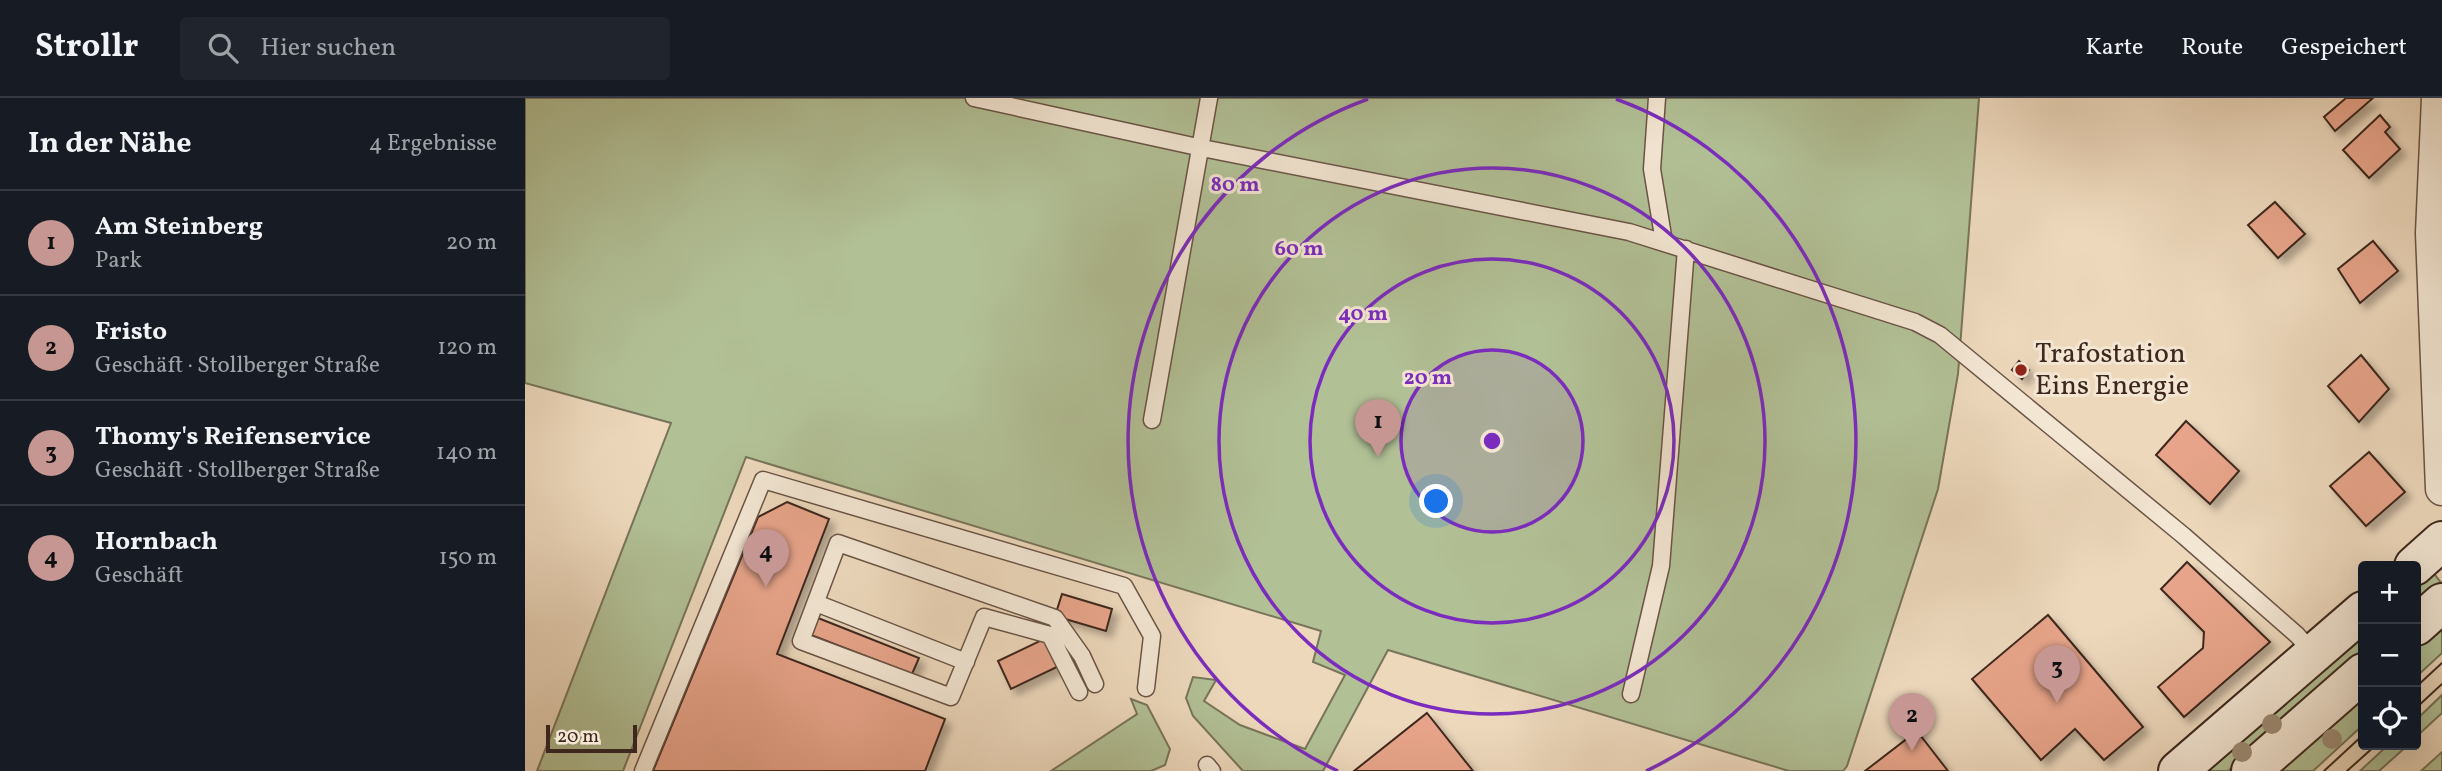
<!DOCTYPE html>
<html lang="de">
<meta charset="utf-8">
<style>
:root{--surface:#171b24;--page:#20242c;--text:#f1f3f6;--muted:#9ea1a6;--line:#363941;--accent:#c59692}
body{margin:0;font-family:Vollkorn,serif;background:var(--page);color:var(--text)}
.controls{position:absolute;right:21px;bottom:21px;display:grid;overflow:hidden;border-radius:7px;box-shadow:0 7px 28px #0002}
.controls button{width:63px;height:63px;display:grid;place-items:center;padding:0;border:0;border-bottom:2px solid var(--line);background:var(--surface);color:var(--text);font:35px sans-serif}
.scale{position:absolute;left:21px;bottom:18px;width:91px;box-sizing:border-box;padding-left:7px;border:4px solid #3e281e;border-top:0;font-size:19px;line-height:24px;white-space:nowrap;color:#3e281e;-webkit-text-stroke:5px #f3e6d3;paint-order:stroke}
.you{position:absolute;left:912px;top:404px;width:24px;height:24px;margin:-18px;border:5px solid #fff;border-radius:50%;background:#1a73e8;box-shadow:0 0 0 10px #1a73e833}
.badge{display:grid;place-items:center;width:46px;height:46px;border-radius:50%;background:var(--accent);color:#111;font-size:23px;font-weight:700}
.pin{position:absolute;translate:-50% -58px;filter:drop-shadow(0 2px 4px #0008)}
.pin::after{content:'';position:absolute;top:37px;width:24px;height:21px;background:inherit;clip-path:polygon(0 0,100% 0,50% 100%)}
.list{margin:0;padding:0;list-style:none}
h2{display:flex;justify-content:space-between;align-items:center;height:91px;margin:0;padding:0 28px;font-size:30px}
h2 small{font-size:23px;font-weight:400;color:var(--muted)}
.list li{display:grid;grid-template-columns:46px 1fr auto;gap:21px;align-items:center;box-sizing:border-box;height:105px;padding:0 28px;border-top:2px solid var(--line)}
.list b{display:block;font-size:26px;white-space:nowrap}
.list p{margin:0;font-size:23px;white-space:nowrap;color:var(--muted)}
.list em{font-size:23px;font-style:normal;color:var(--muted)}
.icon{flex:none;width:38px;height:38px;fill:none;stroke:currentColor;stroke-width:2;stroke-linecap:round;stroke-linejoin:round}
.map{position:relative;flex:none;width:1917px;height:673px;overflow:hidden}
header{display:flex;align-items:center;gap:42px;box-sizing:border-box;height:98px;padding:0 35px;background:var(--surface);border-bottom:2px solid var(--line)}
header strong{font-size:33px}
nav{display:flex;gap:38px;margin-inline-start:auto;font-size:24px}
.search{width:490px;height:63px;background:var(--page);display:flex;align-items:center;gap:18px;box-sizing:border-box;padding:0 24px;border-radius:7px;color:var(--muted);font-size:26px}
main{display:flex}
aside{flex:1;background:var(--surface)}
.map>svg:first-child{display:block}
</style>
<header>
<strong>Strollr</strong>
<div class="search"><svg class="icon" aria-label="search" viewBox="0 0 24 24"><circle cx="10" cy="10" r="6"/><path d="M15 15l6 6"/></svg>Hier suchen</div>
<nav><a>Karte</a><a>Route</a><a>Gespeichert</a></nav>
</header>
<main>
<aside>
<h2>In der Nähe<small>4 Ergebnisse</small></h2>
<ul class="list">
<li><span class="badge">1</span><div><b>Am Steinberg</b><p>Park</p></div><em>20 m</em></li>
<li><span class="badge">2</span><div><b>Fristo</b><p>Geschäft · Stollberger Straße</p></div><em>120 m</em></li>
<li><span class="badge">3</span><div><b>Thomy's Reifenservice</b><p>Geschäft · Stollberger Straße</p></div><em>140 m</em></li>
<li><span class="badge">4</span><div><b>Hornbach</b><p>Geschäft</p></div><em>150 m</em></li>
</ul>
</aside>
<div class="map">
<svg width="1917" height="673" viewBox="0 0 1917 673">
<defs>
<filter id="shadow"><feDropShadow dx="6" dy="6" stdDeviation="3.5" flood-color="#0004"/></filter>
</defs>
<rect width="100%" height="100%" fill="#edd8bc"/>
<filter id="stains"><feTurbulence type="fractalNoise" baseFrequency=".00286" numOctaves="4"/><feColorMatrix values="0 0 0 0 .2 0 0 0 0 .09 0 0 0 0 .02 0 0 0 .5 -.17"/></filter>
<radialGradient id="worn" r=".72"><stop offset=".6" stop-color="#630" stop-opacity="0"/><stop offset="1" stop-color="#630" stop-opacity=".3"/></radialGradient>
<!-- green -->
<path fill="#b2c096" stroke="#78745a" stroke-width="2" d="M0 0H1454L1433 276 1413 391 1322 668 1318 673H1264L863 552 798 673H718L668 618 661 600 668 579 691 582 679 603 715 627 780 651 820 577 788 564 796 533 221 359 98 673H12L146 325 0 285Z
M1907 473 1917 486 1891 509V487Z
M1917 527V555L1891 579V550Z
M1838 533V555L1703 673H1678Z
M1838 596V627L1788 673H1751Z
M1917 597V615L1891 639V622Z
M606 601 622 607 645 651 640 667 626 673H526L612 616Z
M1863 647H1883L1854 673H1835Z
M1917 654V673H1896Z"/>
<!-- building -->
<path fill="#e7a48a" stroke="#3e281e" stroke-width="2" filter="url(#shadow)" d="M1821 0H1848L1810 33 1799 19Z
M1855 17 1865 29 1860 34 1875 51 1844 80 1818 52Z
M1750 104 1780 136 1753 160 1723 127Z
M1848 143 1873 173 1835 205 1813 171Z
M1836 257 1864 291 1834 324 1803 288Z
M1494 263 1504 272 1497 281 1487 272Z
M1661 323 1714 373 1685 406 1631 357Z
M1844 354 1880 394 1841 428 1805 388Z
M262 404 304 421 252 556 420 621 400 673H128L233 419Z
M1662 464 1745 544 1659 619 1633 589 1678 550 1679 534 1636 491Z
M537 496 587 511 581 533 530 518Z
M1523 517 1618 629 1579 662 1550 631 1516 662 1447 581Z
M293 520 394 560 387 576 286 537Z
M521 540 534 568 486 591 473 563Z
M902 615 948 673H829Z
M1392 633 1423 673H1340Z"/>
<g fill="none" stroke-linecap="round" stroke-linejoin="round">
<defs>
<path id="lane" d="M449 0 677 50 1104 134 1390 224 1415 237 1659 438 1772 537 1789 556
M1132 0 1127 71 1139 144
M627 322 684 0
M291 505 441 564
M554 594 525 537 459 519 426 599 276 543 313 445 530 520 557 558 570 586
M1106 596 1136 468 1161 151
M682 667 687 673
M118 673 238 382 599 488 627 538 621 590"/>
<path id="street" d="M1913 0 1907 135 1917 391"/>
<path id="secondary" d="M1889 468 1917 443
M1891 528 1917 505
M1653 673 1838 513
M1726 673 1838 575"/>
</defs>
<!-- lane casing -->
<use href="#lane" stroke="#6a5446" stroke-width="19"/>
<!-- street casing -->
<use href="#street" stroke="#6a5446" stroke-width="35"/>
<!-- secondary casing -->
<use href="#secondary" stroke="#3e281e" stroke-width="42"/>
<!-- lane -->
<use href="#lane" stroke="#f3e6d3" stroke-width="16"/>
<!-- street -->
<use href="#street" stroke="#f3e6d3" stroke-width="32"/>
<!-- secondary -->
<use href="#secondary" stroke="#f3e6d3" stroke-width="38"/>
<!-- tram -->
<path stroke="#3e281e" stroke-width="2" d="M1891 589 1917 565
M1891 610 1917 586
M1799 673 1838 637
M1822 673 1851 647"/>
</g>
<!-- trees -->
<g fill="#9d8c76">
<circle cx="1747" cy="626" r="10"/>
<circle cx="1807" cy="641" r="10"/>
<circle cx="1717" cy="654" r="10"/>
</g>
<!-- distance rings -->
<circle cx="967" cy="343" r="91" fill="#7b2cbf" fill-opacity=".12"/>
<g fill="none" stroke="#7b2cbf" stroke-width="3.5">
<circle cx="967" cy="343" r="91"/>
<circle cx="967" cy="343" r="182"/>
<circle cx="967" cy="343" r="273"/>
<path d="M813 673A364 364 0 0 1 843 1M1091 1A364 364 0 0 1 1121 673"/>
</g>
<!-- markers -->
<circle fill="#8f2418" stroke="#f3e6d3" stroke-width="2.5" cx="1496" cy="272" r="7"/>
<g text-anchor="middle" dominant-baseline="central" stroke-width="6" stroke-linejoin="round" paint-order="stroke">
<!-- poi labels -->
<g font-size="28" fill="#3e281e" stroke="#f3e6d3" text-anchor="start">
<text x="1510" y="256">Trafostation<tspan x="1510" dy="32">Eins Energie</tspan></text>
</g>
</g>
<circle cx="967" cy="343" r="10" fill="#7b2cbf" stroke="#f3e6d3" stroke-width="3.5"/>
<g font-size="21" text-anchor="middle" font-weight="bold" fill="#7b2cbf" stroke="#f3e6d3" stroke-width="6" stroke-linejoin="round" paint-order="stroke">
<text x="710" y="93">80 m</text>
<text x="774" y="157">60 m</text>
<text x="838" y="222">40 m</text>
<text x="903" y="286">20 m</text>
</g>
<rect width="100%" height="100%" filter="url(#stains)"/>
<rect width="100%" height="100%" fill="url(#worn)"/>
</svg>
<div class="controls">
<button>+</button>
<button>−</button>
<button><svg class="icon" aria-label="locate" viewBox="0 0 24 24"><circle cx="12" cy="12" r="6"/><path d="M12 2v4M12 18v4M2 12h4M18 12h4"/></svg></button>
</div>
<div class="scale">20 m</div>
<div class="you"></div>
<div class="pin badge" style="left:853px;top:359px">1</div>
<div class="pin badge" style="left:1387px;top:653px">2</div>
<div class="pin badge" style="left:1532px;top:605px">3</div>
<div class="pin badge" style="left:241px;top:489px">4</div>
</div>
</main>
